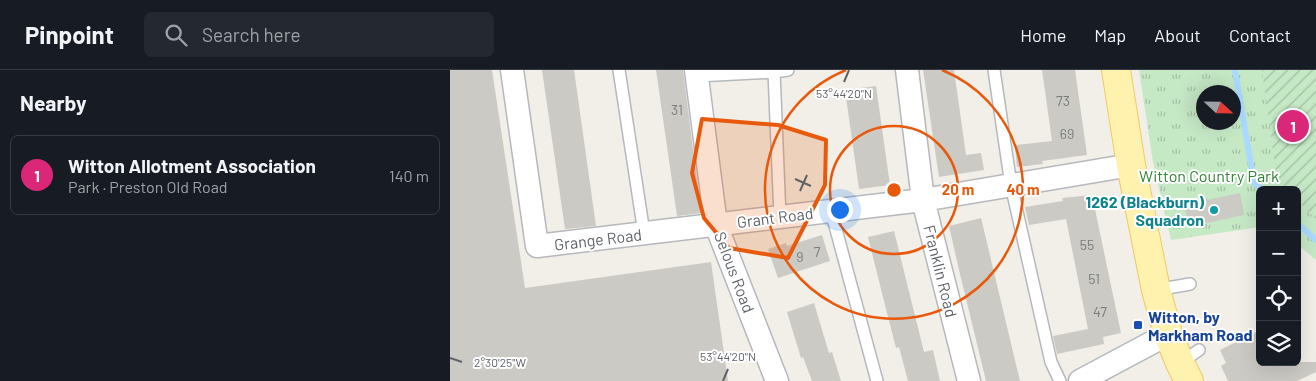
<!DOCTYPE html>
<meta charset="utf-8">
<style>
:root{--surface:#171b24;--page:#242831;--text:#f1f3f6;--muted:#9ea1a6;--line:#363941;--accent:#db2777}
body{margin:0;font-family:Barlow,sans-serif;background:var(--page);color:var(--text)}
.controls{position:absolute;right:15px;bottom:15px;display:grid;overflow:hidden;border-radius:8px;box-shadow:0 5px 20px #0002}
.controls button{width:45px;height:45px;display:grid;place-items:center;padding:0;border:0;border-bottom:1px solid var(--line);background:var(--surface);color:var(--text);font:25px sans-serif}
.compass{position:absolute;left:746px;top:15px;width:45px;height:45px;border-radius:50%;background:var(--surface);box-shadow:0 5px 20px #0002;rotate:112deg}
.you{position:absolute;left:389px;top:139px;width:18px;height:18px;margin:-12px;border:4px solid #fff;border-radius:50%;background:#1a73e8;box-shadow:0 0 0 8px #1a73e833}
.badge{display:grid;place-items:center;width:32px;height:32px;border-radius:50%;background:var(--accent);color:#fff;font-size:16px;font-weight:700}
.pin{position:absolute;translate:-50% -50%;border:2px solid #fff;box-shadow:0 1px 5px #0006}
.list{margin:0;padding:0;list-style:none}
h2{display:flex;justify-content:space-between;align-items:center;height:65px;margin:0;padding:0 20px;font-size:21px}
h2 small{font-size:16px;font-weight:400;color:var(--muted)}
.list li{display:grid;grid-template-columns:32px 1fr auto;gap:15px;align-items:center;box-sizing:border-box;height:80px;margin:0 10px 10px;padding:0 10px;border:1px solid var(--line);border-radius:8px}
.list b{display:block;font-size:19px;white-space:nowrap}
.list p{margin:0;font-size:16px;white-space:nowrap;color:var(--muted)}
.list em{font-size:16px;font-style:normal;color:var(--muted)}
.icon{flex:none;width:28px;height:28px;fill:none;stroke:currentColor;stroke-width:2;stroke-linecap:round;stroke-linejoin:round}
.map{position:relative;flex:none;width:866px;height:311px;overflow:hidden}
header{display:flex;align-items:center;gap:30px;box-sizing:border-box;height:70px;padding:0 25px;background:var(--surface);border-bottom:1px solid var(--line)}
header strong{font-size:24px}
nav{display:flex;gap:28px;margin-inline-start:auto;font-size:18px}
.search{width:350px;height:45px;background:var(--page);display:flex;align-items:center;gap:12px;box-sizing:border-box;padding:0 18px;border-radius:8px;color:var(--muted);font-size:19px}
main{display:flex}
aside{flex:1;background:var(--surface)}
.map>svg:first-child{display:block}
</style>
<header>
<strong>Pinpoint</strong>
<div class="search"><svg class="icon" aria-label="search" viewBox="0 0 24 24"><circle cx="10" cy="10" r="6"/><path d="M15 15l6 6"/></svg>Search here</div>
<nav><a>Home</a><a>Map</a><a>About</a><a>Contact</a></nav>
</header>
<main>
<aside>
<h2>Nearby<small></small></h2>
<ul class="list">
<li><span class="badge">1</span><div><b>Witton Allotment Association</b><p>Park · Preston Old Road</p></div><em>140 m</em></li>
</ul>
</aside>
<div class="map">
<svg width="866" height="311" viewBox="0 0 866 311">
<defs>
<pattern id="park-tufts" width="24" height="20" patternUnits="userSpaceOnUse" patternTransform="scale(1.25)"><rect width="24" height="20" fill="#c5e8c5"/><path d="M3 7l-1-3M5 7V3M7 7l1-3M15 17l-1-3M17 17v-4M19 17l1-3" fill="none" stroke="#a3c0a4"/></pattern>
<pattern id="garden-furrows" width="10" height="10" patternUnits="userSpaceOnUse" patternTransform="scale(1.25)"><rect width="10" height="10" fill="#c5e8c5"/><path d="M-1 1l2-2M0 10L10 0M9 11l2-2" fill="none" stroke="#a3c0a4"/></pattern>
</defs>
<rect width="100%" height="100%" fill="#f1efe8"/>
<!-- park -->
<path fill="url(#park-tufts)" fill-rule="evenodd" d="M689 0H866V190L847 174V120H810V157L721 170 703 92ZM754 22H784V52H754Z"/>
<!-- garden -->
<path fill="url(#garden-furrows)" d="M812 0H866V149L847 131V120H836L827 111Z"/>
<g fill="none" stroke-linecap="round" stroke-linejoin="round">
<!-- stream -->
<path stroke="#aadaff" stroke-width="6" d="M785 0 804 113 812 120
M847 153 866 170"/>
</g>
<!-- building -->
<path fill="#cccac5" d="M0 0H42L75 218 261 192 278 311H0Z
M92 0H124L146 156 115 159Z
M206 0H233L251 143 227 146Z
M473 0H504L516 85 531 83 534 100 489 107Z
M592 0H625L637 85 592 91 593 94 567 97 565 75 602 71Z
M426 16 440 115 409 119 395 20Z
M790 123 794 145 739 157 734 135Z
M642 125 671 263 653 267 654 274 607 284 603 266 638 259 616 149 579 155 575 137 613 131 612 128Z
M531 148 532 152 570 311H536L509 200 499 156Z
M444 161 474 282 483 280 490 311H458L449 277 446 278 436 239 418 167Z
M372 165 380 191 328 208 318 179 336 173 337 176Z
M364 233 379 283 382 282 391 311H362L353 287 351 288 337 242Z
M810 260V292H866V302L847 311H778L771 296 776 293 770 280Z"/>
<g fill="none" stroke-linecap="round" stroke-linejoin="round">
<defs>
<path id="service" d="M169 0 194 163
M544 0 561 115 601 292 610 311
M324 2 338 0
M247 6 324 2 330 147
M381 141 427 311
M706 220 740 214
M730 293 749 280"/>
<path id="minor" d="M62 0 87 176 473 130 681 95
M246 0 266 155 327 311
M457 0 473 130 519 311
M630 311 718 264"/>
<path id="primary" d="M666 0 681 95 706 220 718 264 730 293 739 311"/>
</defs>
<!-- service casing -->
<use href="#service" stroke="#b5b8bc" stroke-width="14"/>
<!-- minor casing -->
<use href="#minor" stroke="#b5b8bc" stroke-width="25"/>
<!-- primary casing -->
<use href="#primary" stroke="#f2c960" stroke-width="30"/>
<!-- service -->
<use href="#service" stroke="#fff" stroke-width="11"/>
<!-- minor -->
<use href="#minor" stroke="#fff" stroke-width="22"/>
<!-- primary -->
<use href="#primary" stroke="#fff2af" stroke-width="28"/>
</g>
<!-- marked area -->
<path fill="#e8590c" fill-opacity="0.2" stroke="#e8590c" stroke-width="4" stroke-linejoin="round" d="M252 49 328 55 376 70 375 115 338 188 279 178 254 148 242 103Z"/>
<!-- ticks -->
<path fill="none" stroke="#5f6368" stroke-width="2" d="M394 12 399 0M345 109 361 116M350 121 357 105M0 288 12 292M273 311 278 299"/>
<!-- distance rings -->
<g fill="none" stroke="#e8590c" stroke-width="2.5">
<circle cx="444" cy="120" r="64"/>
<path d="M492 0A129 129 0 1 1 396 0"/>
</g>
<!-- markers -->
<circle fill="#0f9aa8" stroke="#fff" stroke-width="2" cx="764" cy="140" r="5"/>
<rect fill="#1a4fb4" stroke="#fff" stroke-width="2" x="683" y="250" width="10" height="10" rx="2.5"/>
<g text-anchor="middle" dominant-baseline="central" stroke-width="4" stroke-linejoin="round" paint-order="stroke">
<!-- number labels -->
<g font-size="14" fill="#7a7d7f">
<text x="613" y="30">73</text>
<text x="227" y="39">31</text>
<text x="617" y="63">69</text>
<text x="637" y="174">55</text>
<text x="367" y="181">7</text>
<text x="350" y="186">9</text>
<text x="644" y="208">51</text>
<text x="650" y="241">47</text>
</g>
<!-- park labels -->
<g font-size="16" fill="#348238" stroke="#fff">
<text x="759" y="105">Witton Country Park</text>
</g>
<!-- culture labels -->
<g font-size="16" font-weight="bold" fill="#0d838f" stroke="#fff" text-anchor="end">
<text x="754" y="131">1262 (Blackburn)<tspan x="754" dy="18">Squadron</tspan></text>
</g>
<!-- street labels -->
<g font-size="16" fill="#5f6368" stroke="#fff">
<text transform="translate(325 147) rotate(-7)">Grant Road</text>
<text transform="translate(148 169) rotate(-7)">Grange Road</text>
<text transform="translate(491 201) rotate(76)">Franklin Road</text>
<text transform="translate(285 202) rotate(69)">Selous Road</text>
</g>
<!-- transit labels -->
<g font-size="16" font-weight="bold" fill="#164399" stroke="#fff" text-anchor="start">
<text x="698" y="246">Witton, by<tspan x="698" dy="18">Markham Road</tspan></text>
</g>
</g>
<g font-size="12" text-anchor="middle" fill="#5f6368" stroke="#fff" stroke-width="4" stroke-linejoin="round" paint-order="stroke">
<text x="394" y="28">53°44'20"N</text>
<text x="278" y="291">53°44'20"N</text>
<text x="50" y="297">2°30'25"W</text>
</g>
<circle cx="444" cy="120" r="8" fill="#e8590c" stroke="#fff" stroke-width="2.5"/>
<g font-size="15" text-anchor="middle" font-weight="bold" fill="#e8590c" stroke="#fff" stroke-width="4" stroke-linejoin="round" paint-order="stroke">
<text x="508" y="125">20 m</text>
<text x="573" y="125">40 m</text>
</g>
</svg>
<div class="controls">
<button>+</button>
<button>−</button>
<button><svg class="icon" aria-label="locate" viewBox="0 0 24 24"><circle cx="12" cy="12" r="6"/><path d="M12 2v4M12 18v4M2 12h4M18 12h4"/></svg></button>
<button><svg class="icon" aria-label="layers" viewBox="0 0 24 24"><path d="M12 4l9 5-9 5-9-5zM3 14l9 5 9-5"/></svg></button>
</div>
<svg class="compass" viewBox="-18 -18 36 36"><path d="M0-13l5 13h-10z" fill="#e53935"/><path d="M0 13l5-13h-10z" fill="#9ea1a6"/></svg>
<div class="you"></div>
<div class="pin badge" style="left:843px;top:56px">1</div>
</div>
</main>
